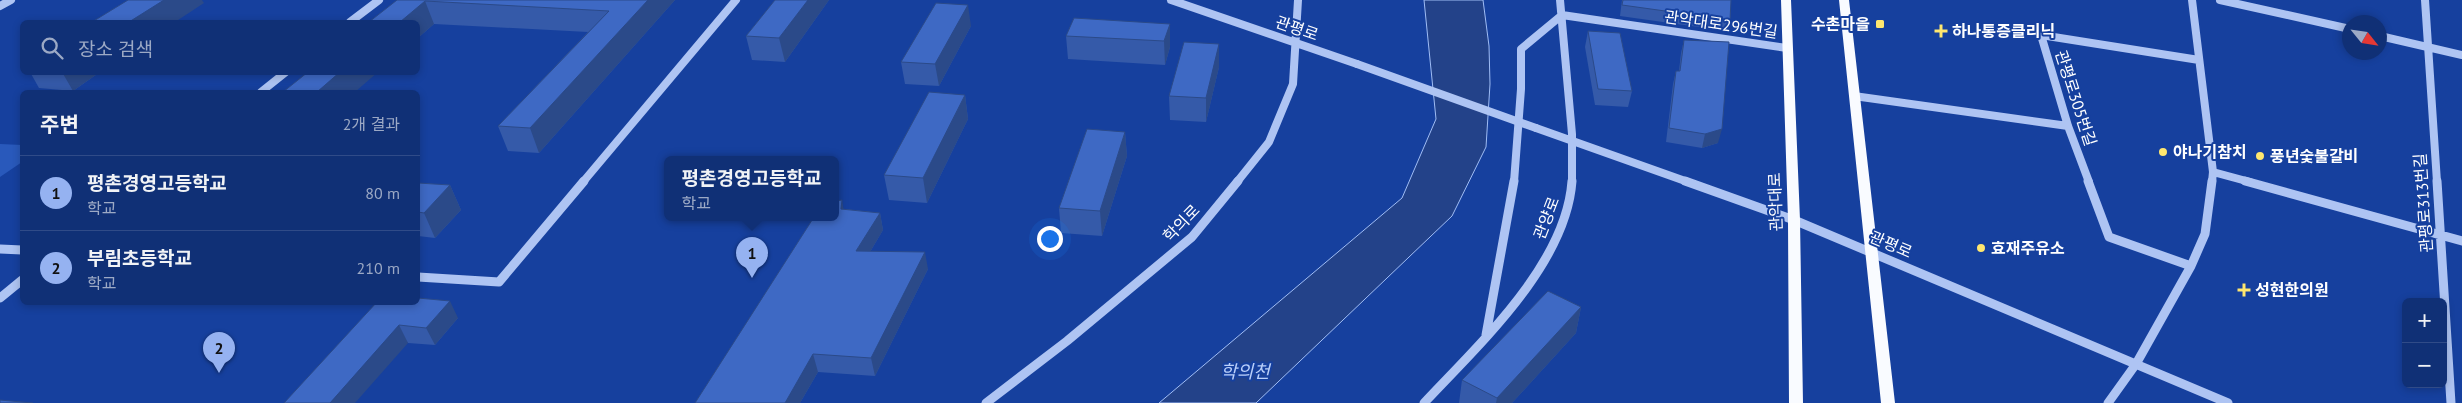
<!DOCTYPE html>
<html lang="ko">
<meta charset="utf-8">
<style>
:root{--surface:#103076;--page:#19387b;--text:#f1f3f6;--muted:#9ca9c5;--line:#304b88;--accent:#95b2f1}
body{margin:0;font-family:"PT Sans","Noto Sans KR",sans-serif;background:var(--page);color:var(--text)}
.controls{position:absolute;right:15px;bottom:15px;display:grid;overflow:hidden;border-radius:8px;box-shadow:0 2px 8px #0003}
.controls button{width:45px;height:45px;display:grid;place-items:center;padding:0;border:0;border-bottom:1px solid var(--line);background:var(--surface);color:var(--text);font:25px sans-serif}
.compass{position:absolute;left:2342px;top:15px;width:45px;height:45px;border-radius:50%;background:var(--surface);box-shadow:0 2px 8px #0003;rotate:120deg}
.you{position:absolute;left:1049px;top:238px;width:18px;height:18px;margin:-12px;border:4px solid #fff;border-radius:50%;background:#1a73e8;box-shadow:0 0 0 8px #1a73e833}
.badge{display:grid;place-items:center;width:32px;height:32px;border-radius:50%;background:var(--accent);color:#111;font-size:16px;font-weight:700}
.pin{position:absolute;translate:-50% -41px;filter:drop-shadow(0 1px 2px #0008)}
.pin::after{content:'';position:absolute;top:26px;width:18px;height:15px;background:inherit;clip-path:polygon(0 0,100% 0,50% 100%)}
.popup{position:absolute;left:664px;top:156px;width:175px;height:65px;box-sizing:border-box;display:grid;place-content:center;border-radius:8px;background:var(--surface);filter:drop-shadow(0 1px 4px #0005);font-size:16px;white-space:nowrap;color:var(--muted)}
.popup b{font-size:19px;color:var(--text)}
.popup::after{content:'';position:absolute;left:50%;top:100%;margin-left:-10px;border:10px solid transparent;border-top-color:var(--surface)}
.list{margin:0;padding:0;list-style:none}
h2{display:flex;justify-content:space-between;align-items:center;height:65px;margin:0;padding:0 20px;font-size:21px}
h2 small{font-size:16px;font-weight:400;color:var(--muted)}
.list li{display:grid;grid-template-columns:32px 1fr auto;gap:15px;align-items:center;box-sizing:border-box;height:75px;padding:0 20px;border-top:1px solid var(--line)}
.list b{display:block;font-size:19px;white-space:nowrap}
.list p{margin:0;font-size:16px;white-space:nowrap;color:var(--muted)}
.list em{font-size:16px;font-style:normal;color:var(--muted)}
.icon{flex:none;width:28px;height:28px;fill:none;stroke:currentColor;stroke-width:2;stroke-linecap:round;stroke-linejoin:round}
.map{position:relative;flex:none;width:2462px;height:403px;overflow:hidden}
.search{position:absolute;background:var(--surface);box-shadow:0 2px 8px #0003;left:20px;top:20px;width:400px;height:55px;display:flex;align-items:center;gap:12px;box-sizing:border-box;padding:0 18px;border-radius:8px;color:var(--muted);font-size:19px}
.panel{position:absolute;background:var(--surface);box-shadow:0 2px 8px #0003;left:20px;top:90px;width:400px;height:215px;border-radius:8px}
.map>svg:first-child{display:block}
</style>
<div class="map">
<svg width="2462" height="403" viewBox="0 0 2462 403">
<rect width="100%" height="100%" fill="#16409e"/>
<!-- green -->
<path fill="#2959bb" d="M0 144 22 145V162L0 177Z"/>
<!-- water -->
<path fill="#234289" stroke="#a0bdf5" d="M1424 0H1483L1489 46 1490 84 1486 147 1452 216 1256 403H1159L1402 198 1436 119Z"/>
<g fill="none" stroke-linecap="round" stroke-linejoin="round">
<!-- minor-far1 -->
<path stroke="#aec4f3" stroke-width="8" d="M1171 0 1357 64
M1560 0 1572 134V182
M2192 0 2213 172 2212 182
M2220 0 2350 29
M2425 0 2437 182
M0 6 11 0
M350 22 379 0
M2380 36 2462 55
M261 92 286 72
M1854 96 2068 126
M1536 128 1688 182
M2213 172 2250 182
M583 182 736 0
M1237 182 1269 142 1293 84 1298 0
M1514 182 1521 89V49L1562 15 1787 48
M2089 182 2068 126 2041 35 2199 60"/>
<!-- minor -->
<path stroke="#aec4f3" stroke-width="9" d="M1685 181 1794 220 2228 403
M2088 181 2109 237 2191 266
M2245 181 2462 241
M2437 181 2451 403
M0 249 22 250
M418 277 499 282 584 181
M0 298 22 280
M1486 335 1514 181
M986 403 1067 341 1192 237 1238 181
M1424 403C1479 344 1566 265 1572 181
M2108 403 2136 364 2191 266 2205 234 2212 181"/>
<!-- major -->
<path fill="#f9fbff" fill-rule="evenodd" d="M1781 0H1791L1800 220 1803 403H1789L1788 220Z
M1839 0H1849L1895 403H1881Z"/>
<!-- minor-bridge -->
<path stroke="#aec4f3" stroke-width="8" d="M1357 64 1536 128"/>
</g>
<!-- wall -->
<path fill="#355aa9" d="M397 0H675L539 153 508 151 498 126 588 32 434 24 418 38V22Z
M775 0H829L785 62 752 60 746 36Z
M1622 0H1731L1730 20 1727 31 1620 16Z
M1170 24V47L1165 65 1068 59 1066 36Z
M971 26 939 86 905 84 901 62Z
M1588 31 1632 91 1628 107 1595 105 1585 47Z
M1684 40 1718 143 1702 148 1666 142 1673 84 1676 71H1679L1681 53Z
M1219 67 1206 122 1170 120 1169 96Z
M30 72H100L73 91 39 88Z
M965 95 968 119 927 203 889 200 884 175Z
M1125 132 1127 156 1102 236 1061 233 1059 208Z
M418 183 450 185 461 210 435 238 418 236Z
M844 209 880 213 883 230 870 252 928 269 875 376 818 372 800 403H695Z
M377 302 458 318 435 345 408 343Z
M1581 307 1576 333 1512 403H1459L1462 380Z"/>
<!-- shaded-wall -->
<path fill="#2b4a89" d="M164 0H202L204 3 175 22H129Z
M648 0H675L539 153 530 128Z
M808 0H829L785 62 779 38Z
M425 1 434 24 418 38V22H400Z
M968 5 971 26 939 86 935 64Z
M1170 24V47L1165 65 1164 41Z
M1219 44V67L1206 122V98Z
M62 72H100L73 91Z
M340 72H378L355 92H317Z
M965 95 968 119 927 203 923 178Z
M1722 129 1718 143 1702 148 1705 134Z
M1125 132 1127 156 1102 236 1100 211Z
M450 185 461 210 435 238 424 213Z
M842 200 845 217 841 209Z
M880 213 883 230 860 269 856 251Z
M925 252 928 269 875 376 871 358Z
M450 301 458 318 435 345 426 328Z
M1581 307 1576 333 1512 403H1496L1497 398Z
M399 325 408 343 355 403H330Z
M813 354 818 372 800 403H785Z"/>
<!-- building -->
<path fill="#3e69c4" stroke="#2b4a89" d="M128 0H164L129 22H92Z
M397 0H648L530 128 498 126 609 11 425 1 400 22H369Z
M775 0H808L779 38 746 36Z
M1623 0H1731L1730 20 1622 5Z
M936 3 968 5 935 64 901 62Z
M1074 18 1170 24 1164 41 1066 36Z
M1588 31 1620 33 1632 91 1598 89Z
M1684 40 1729 42 1722 129 1705 134 1669 128 1676 71H1680Z
M1184 42 1219 44 1206 98 1169 96Z
M308 72H340L317 92H283Z
M929 92 965 95 923 178 884 175Z
M1087 129 1125 132 1100 211 1059 208Z
M418 183 450 185 424 213 418 212Z
M842 200 841 209 880 213 856 251 925 252 871 358 813 354 785 403H695L814 217H836V201Z
M1548 291 1581 307 1497 398 1462 380Z
M418 298 450 301 426 328 399 325 330 403H284L377 302H418Z
M0 400 33 403H0Z"/>
<!-- markers -->
<g fill="#ffe76f" stroke="#16409e" stroke-width="2">
<rect x="1875" y="19" width="10" height="10" rx="2.5"/>
<path d="M1938.5 23.5h5v5h5v5h-5v5h-5v-5h-5v-5h5z"/>
<circle cx="2163" cy="152" r="5"/>
<circle cx="2260" cy="156" r="5"/>
<circle cx="1981" cy="248" r="5"/>
<path d="M2241.5 282.5h5v5h5v5h-5v5h-5v-5h-5v-5h5z"/>
</g>
<g text-anchor="middle" dominant-baseline="central" stroke-width="4" stroke-linejoin="round" paint-order="stroke">
<!-- street labels -->
<g font-size="16" fill="#fff" stroke="#16409e">
<text transform="translate(1721 24) rotate(8)">관악대로296번길</text>
<text transform="translate(1297 28) rotate(19)">관평로</text>
<text transform="translate(2076 98) rotate(72)">관평로305번길</text>
<text transform="translate(1775 202) rotate(-92)">관악대로</text>
<text transform="translate(2423 203) rotate(-94)">관평로313번길</text>
<text transform="translate(1546 218) rotate(-69)">관양로</text>
<text transform="translate(1181 223) rotate(-46)">학의로</text>
<text transform="translate(1891 244) rotate(23)">관평로</text>
</g>
<!-- poi labels -->
<g font-size="16" font-weight="bold" fill="#fff" stroke="#16409e" text-anchor="start">
<text x="1870" y="24" text-anchor="end">수촌마을</text>
<text x="1952" y="31">하나통증클리닉</text>
<text x="2173" y="152">야나기참치</text>
<text x="2270" y="156">풍년숯불갈비</text>
<text x="1991" y="248">효재주유소</text>
<text x="2255" y="290">성현한의원</text>
</g>
<!-- water labels -->
<g font-size="18" font-style="italic" fill="#bacff9" stroke="#16409e">
<text x="1245" y="371">학의천</text>
</g>
</g>
</svg>
<div class="controls">
<button>+</button>
<button>−</button>
</div>
<svg class="compass" viewBox="-18 -18 36 36"><path d="M0-13l5 13h-10z" fill="#e53935"/><path d="M0 13l5-13h-10z" fill="#9ca9c5"/></svg>
<div class="you"></div>
<div class="pin badge" style="left:752px;top:278px">1</div>
<div class="popup"><b>평촌경영고등학교</b>학교</div>
<div class="pin badge" style="left:219px;top:373px">2</div>
<div class="search"><svg class="icon" aria-label="search" viewBox="0 0 24 24"><circle cx="10" cy="10" r="6"/><path d="M15 15l6 6"/></svg>장소 검색</div>
<section class="panel">
<h2>주변<small>2개 결과</small></h2>
<ul class="list">
<li><span class="badge">1</span><div><b>평촌경영고등학교</b><p>학교</p></div><em>80 m</em></li>
<li><span class="badge">2</span><div><b>부림초등학교</b><p>학교</p></div><em>210 m</em></li>
</ul>
</section>
</div>
